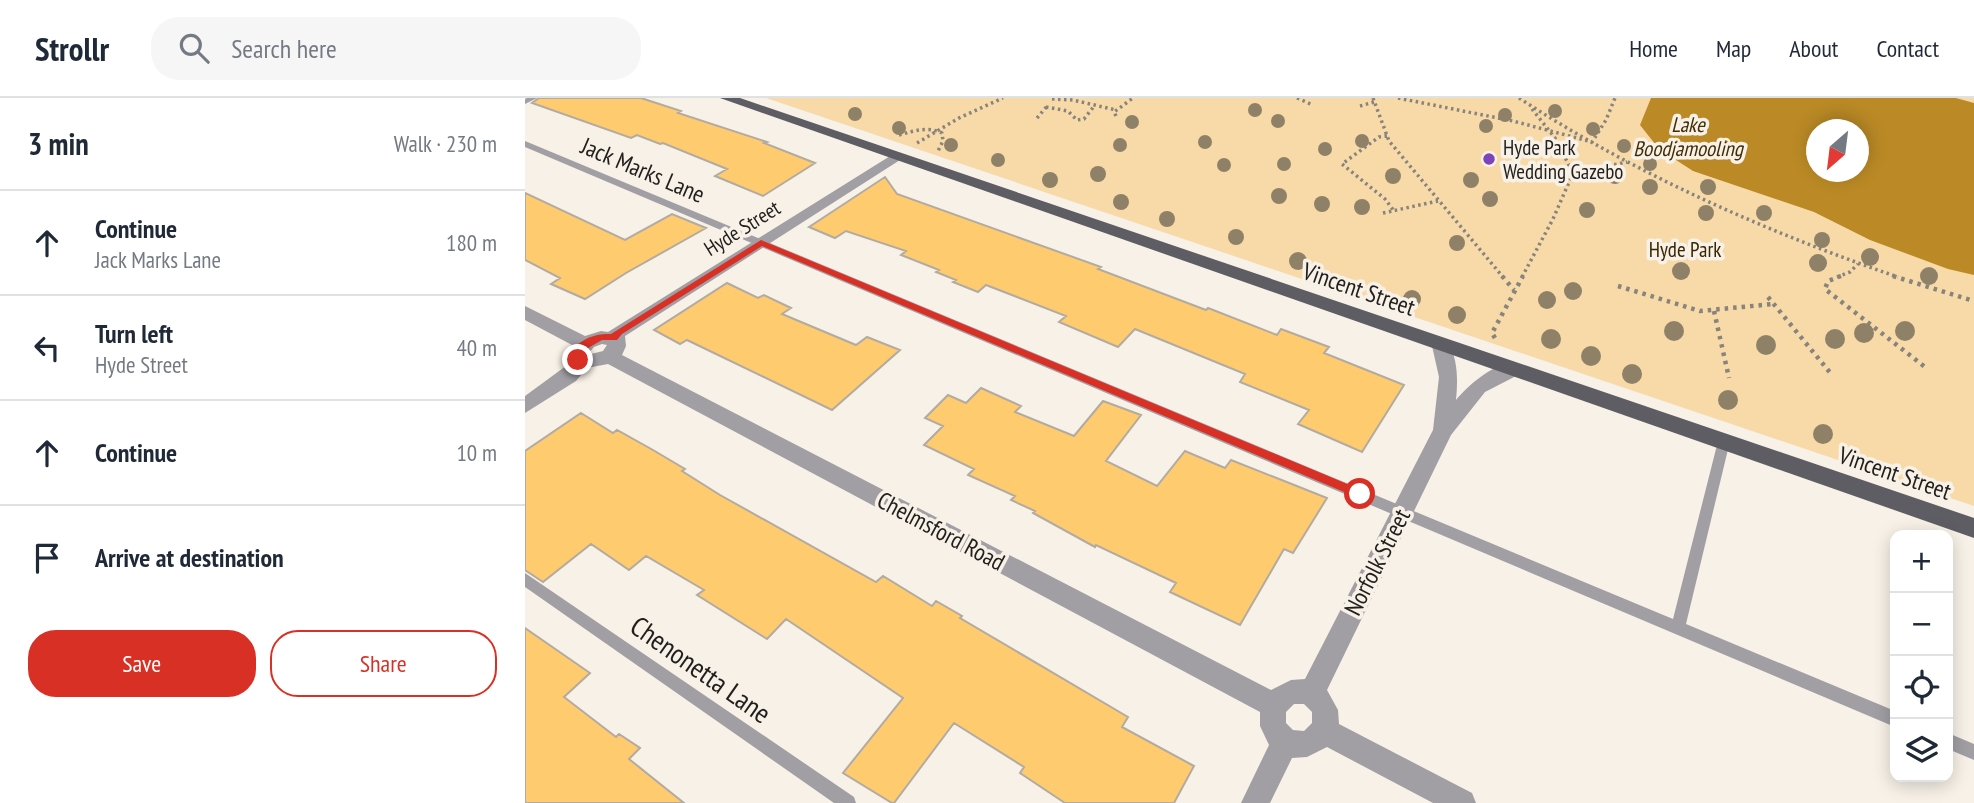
<!DOCTYPE html>
<meta charset="utf-8">
<style>
:root{--surface:#fff;--page:#f6f6f7;--text:#1f2937;--muted:#747a83;--line:#e0e1e3;--accent:#d93025}
body{margin:0;font-family:"PT Sans Narrow",sans-serif;background:var(--page);color:var(--text)}
.controls{position:absolute;right:21px;bottom:21px;display:grid;overflow:hidden;border-radius:14px;box-shadow:0 4px 18px #0003}
.controls button{width:63px;height:63px;display:grid;place-items:center;padding:0;border:0;border-bottom:2px solid var(--line);background:var(--surface);color:var(--text);font:35px sans-serif}
.compass{position:absolute;left:1281px;top:21px;width:63px;height:63px;border-radius:50%;background:var(--surface);box-shadow:0 4px 18px #0003;rotate:208deg}
.stop{position:absolute;width:21px;height:21px;margin:-16px;border:5px solid #d93025;border-radius:50%;background:#fff}
.stop.end{background:#d93025;border-color:#fff;box-shadow:0 2px 7px #0008}
.list{margin:0;padding:0;list-style:none}
h2{display:flex;justify-content:space-between;align-items:center;height:91px;margin:0;padding:0 28px;font-size:30px}
h2 small{font-size:23px;font-weight:400;color:var(--muted)}
.list li{display:grid;grid-template-columns:46px 1fr auto;gap:21px;align-items:center;box-sizing:border-box;height:105px;padding:0 28px;border-top:2px solid var(--line)}
.list b{display:block;font-size:26px;white-space:nowrap}
.list p{margin:0;font-size:23px;white-space:nowrap;color:var(--muted)}
.list em{font-size:23px;font-style:normal;color:var(--muted)}
.actions{display:flex;gap:14px;padding:21px 28px}
.actions a{flex:1;padding:16px 0;border:2px solid var(--accent);border-radius:28px;text-align:center;font-size:24px;color:var(--accent)}
.actions .main{background:var(--accent);color:#fff}
.icon{flex:none;width:38px;height:38px;fill:none;stroke:currentColor;stroke-width:2;stroke-linecap:round;stroke-linejoin:round}
.map{position:relative;flex:none;width:1449px;height:705px;overflow:hidden}
header{display:flex;align-items:center;gap:42px;box-sizing:border-box;height:98px;padding:0 35px;background:var(--surface);border-bottom:2px solid var(--line)}
header strong{font-size:33px}
nav{display:flex;gap:38px;margin-inline-start:auto;font-size:24px}
.search{width:490px;height:63px;background:var(--page);display:flex;align-items:center;gap:18px;box-sizing:border-box;padding:0 24px;border-radius:28px;color:var(--muted);font-size:26px}
main{display:flex}
aside{flex:1;background:var(--surface)}
.map>svg:first-child{display:block}
</style>
<header>
<strong>Strollr</strong>
<div class="search"><svg class="icon" aria-label="search" viewBox="0 0 24 24"><circle cx="10" cy="10" r="6"/><path d="M15 15l6 6"/></svg>Search here</div>
<nav><a>Home</a><a>Map</a><a>About</a><a>Contact</a></nav>
</header>
<main>
<aside>
<h2>3 min<small>Walk · 230 m</small></h2>
<ul class="list">
<li><svg class="icon" aria-label="ahead" viewBox="0 0 24 24"><path d="M12 20V5M6 11l6-6 6 6"/></svg><div><b>Continue</b><p>Jack Marks Lane</p></div><em>180 m</em></li>
<li><svg class="icon" aria-label="left" viewBox="0 0 24 24"><path d="M17 20v-9H6M10 6l-5 5 5 5"/></svg><div><b>Turn left</b><p>Hyde Street</p></div><em>40 m</em></li>
<li><svg class="icon" aria-label="ahead" viewBox="0 0 24 24"><path d="M12 20V5M6 11l6-6 6 6"/></svg><div><b>Continue</b></div><em>10 m</em></li>
<li><svg class="icon" aria-label="arrive" viewBox="0 0 24 24"><path d="M6 21V4h12l-3 4 3 4H6"/></svg><div><b>Arrive at destination</b></div></li>
</ul>
<div class="actions"><a class="main">Save</a><a>Share</a></div>
</aside>
<div class="map">
<svg width="1449" height="705" viewBox="0 0 1449 705">
<rect width="100%" height="100%" fill="#f7f1e7"/>
<!-- green -->
<path fill="#f8daa8" fill-rule="evenodd" d="M241 0H1449V408ZM1292 32H1334V74H1292Z"/>
<!-- water -->
<path fill="#bb8a26" fill-rule="evenodd" d="M1126 0H1431L1449 5V177L1423 171 1345 142 1289 114 1168 73 1134 51 1115 27ZM1292 32H1334V74H1292Z"/>
<!-- building -->
<path fill="#ffcb6e" stroke="#b1aba2" stroke-width="2" d="M14 0H116L156 13 153 15 242 44 239 45 290 65 238 98 190 78 202 71 138 45 135 46 112 37 106 40 7 5Z
M360 79 372 96 576 169 573 171 681 212 683 210 752 237 756 231 804 249 799 255 879 287 837 354 773 326 784 312 715 284 720 276 610 231 593 249 534 224 541 218 461 187 453 194 428 184 431 182 411 174 414 172 376 157 381 153 321 133 310 140 284 129Z
M0 95 100 142 147 116 181 130 101 175 60 201 26 186 35 180 0 162Z
M202 185 233 200 239 197 266 210 257 216 331 247 342 239 375 252 307 312 162 242 155 246 129 232Z
M456 290 496 308 490 314 549 338 578 303 616 317 581 363 632 388 660 353 700 370 706 362 802 400 768 455 759 451 715 527 645 494 651 485 571 447 570 449 508 415 510 413 486 402 490 398 443 377 449 371 399 347 418 328 400 320 423 297 441 305Z
M56 315 88 335 92 332 128 352 160 371 157 373 195 397 351 484 358 478 407 508 411 503 437 518 435 520 603 619 597 629 669 668 649 705H540L495 675 499 669 429 625 369 705H367L318 675 378 600 261 521 242 541 172 497 179 492 121 458 104 472 66 446 18 484 0 472V353Z
M0 530 65 575 39 599 91 639 94 636 115 650 104 661 159 705H0Z"/>
<g fill="none" stroke-linecap="round" stroke-linejoin="round">
<!-- path-far1 -->
<path stroke="#87837d" stroke-width="3.5" stroke-dasharray="2.5 3.5" stroke-linecap="butt" d="M772 0 788 7
M848 0 864 43 978 179
M873 0 988 23 1067 44 1081 22 1090 0
M994 0C1110 76 1242 134 1373 179
M527 1 548 2 591 12
M835 8 849 4
M521 9 543 13 552 22 559 21 570 7
M1007 11 1030 40 1048 75
M591 18 589 14 608 0
M512 20 523 7
M374 37C389 33 402 28 417 35L418 43 413 53
M862 38 854 39 817 66 860 101 869 113
M392 45 434 20 478 0
M1048 75 1102 64
M858 115 913 103
M997 179 1028 121 1048 75
M1312 179 1325 174 1333 166"/>
<!-- path -->
<path stroke="#87837d" stroke-width="4.5" stroke-dasharray="3.5 5" stroke-linecap="butt" d="M977 178 989 192
M1316 178 1303 183 1300 191 1400 269
M1368 178 1449 203
M1093 188 1175 213 1248 206
M1243 199 1307 277
M1189 213 1204 280
M970 240 967 235 998 178"/>
<!-- lane -->
<path fill="#a19fa4" fill-rule="evenodd" d="M2 0H12L0 6V1Z
M0 43 1148 521 1193 343 1195 340H1203L1205 343 1161 526 1370 613V629L0 49Z
M0 475 329 699 331 705H309L0 489Z
M1423 635 1449 646V662L1423 651Z"/>
<!-- street -->
<path fill="#a19fa4" fill-rule="evenodd" d="M370 55 377 59 375 62 100 238 101 248 97 257 746 592 766 582 780 581 908 332 914 279 907 248 909 243H923C933 262 933 282 931 302 944 287 972 261 993 267L996 272 993 277 960 294 926 337 802 592 813 612 814 626 947 695 951 705H908L802 649 782 659 767 660 745 705H716L744 647 735 628V614L83 266 62 270 51 283 0 315V298L45 265 44 252 47 247 0 222V208L60 238 76 233 83 234ZM77 246 82 247 78 253 62 257 69 249ZM769 606H779L787 614V625L779 633 768 632 761 625V614Z"/>
<!-- primary -->
<path fill="#5f5d64" fill-rule="evenodd" d="M195 0H215L1449 420V440Z"/>
</g>
<!-- trees -->
<g fill="#8f8168">
<circle cx="730" cy="12" r="7"/>
<circle cx="1030" cy="13" r="7"/>
<circle cx="330" cy="16" r="7"/>
<circle cx="980" cy="17" r="7"/>
<circle cx="753" cy="23" r="7"/>
<circle cx="607" cy="24" r="7"/>
<circle cx="961" cy="28" r="7"/>
<circle cx="374" cy="30" r="7"/>
<circle cx="1068" cy="31" r="7"/>
<circle cx="837" cy="43" r="7"/>
<circle cx="680" cy="44" r="7"/>
<circle cx="426" cy="47" r="7"/>
<circle cx="595" cy="47" r="7"/>
<circle cx="1099" cy="48" r="7"/>
<circle cx="800" cy="51" r="7"/>
<circle cx="473" cy="62" r="7"/>
<circle cx="759" cy="66" r="7"/>
<circle cx="1125" cy="66" r="7"/>
<circle cx="699" cy="67" r="7"/>
<circle cx="573" cy="76" r="8"/>
<circle cx="868" cy="78" r="8"/>
<circle cx="1090" cy="78" r="8"/>
<circle cx="525" cy="82" r="8"/>
<circle cx="946" cy="82" r="8"/>
<circle cx="1125" cy="89" r="8"/>
<circle cx="1183" cy="89" r="8"/>
<circle cx="754" cy="98" r="8"/>
<circle cx="965" cy="101" r="8"/>
<circle cx="596" cy="104" r="8"/>
<circle cx="797" cy="106" r="8"/>
<circle cx="837" cy="109" r="8"/>
<circle cx="1062" cy="112" r="8"/>
<circle cx="1181" cy="115" r="8"/>
<circle cx="1239" cy="115" r="8"/>
<circle cx="642" cy="121" r="8"/>
<circle cx="711" cy="139" r="8"/>
<circle cx="1297" cy="142" r="8"/>
<circle cx="932" cy="145" r="8"/>
<circle cx="1345" cy="159" r="9"/>
<circle cx="773" cy="163" r="9"/>
<circle cx="1293" cy="165" r="9"/>
<circle cx="1156" cy="173" r="9"/>
<circle cx="1404" cy="178" r="9"/>
<circle cx="1048" cy="193" r="9"/>
<circle cx="887" cy="201" r="9"/>
<circle cx="1022" cy="202" r="9"/>
<circle cx="932" cy="217" r="9"/>
<circle cx="1149" cy="233" r="10"/>
<circle cx="1380" cy="233" r="10"/>
<circle cx="1339" cy="235" r="10"/>
<circle cx="1026" cy="241" r="10"/>
<circle cx="1310" cy="241" r="10"/>
<circle cx="1241" cy="247" r="10"/>
<circle cx="1066" cy="258" r="10"/>
<circle cx="1107" cy="276" r="10"/>
<circle cx="1203" cy="302" r="10"/>
<circle cx="1298" cy="336" r="10"/>
</g>
<!-- route -->
<path fill="#d93025" d="M236 142 839 393 841 396 835 401 831 399 237 148 97 236 92 242H77L58 253 57 265H50L48 251C58 240 71 235 86 236Z"/>
<!-- markers -->
<circle fill="#7d44ba" stroke="#f7f1e7" stroke-width="2.5" cx="964" cy="61" r="7"/>
<g text-anchor="middle" dominant-baseline="central" stroke-width="7" stroke-linejoin="round" paint-order="stroke">
<!-- far-water labels -->
<g font-size="21" font-style="italic" fill="#422e04" stroke="#f7f1e7">
<text x="1163" y="26">Lake<tspan x="1163" dy="24">Boodjamooling</tspan></text>
</g>
<!-- far-poi labels -->
<g font-size="21" fill="#211f1c" stroke="#f7f1e7" text-anchor="start">
<text x="978" y="49">Hyde Park<tspan x="978" dy="24">Wedding Gazebo</tspan></text>
</g>
<!-- far-street labels -->
<g font-size="21" fill="#211f1c" stroke="#f7f1e7">
<text transform="translate(217 130) rotate(-32)">Hyde Street</text>
</g>
<!-- far-park labels -->
<g font-size="21" fill="#3a2600" stroke="#f7f1e7">
<text x="1160" y="151">Hyde Park</text>
</g>
<!-- street labels -->
<g font-size="24" fill="#211f1c" stroke="#f7f1e7">
<text transform="translate(118 72) rotate(23)">Jack Marks Lane</text>
<text transform="translate(834 191) rotate(19)">Vincent Street</text>
<text transform="translate(1370 375) rotate(19)">Vincent Street</text>
<text transform="translate(416 433) rotate(28)">Chelmsford Road</text>
<text transform="translate(852 464) rotate(-63)">Norfolk Street</text>
</g>
<!-- near-street labels -->
<g font-size="28" fill="#211f1c" stroke="#f7f1e7">
<text transform="translate(176 571) rotate(35)">Chenonetta Lane</text>
</g>
</g>
</svg>
<div class="controls">
<button>+</button>
<button>−</button>
<button><svg class="icon" aria-label="locate" viewBox="0 0 24 24"><circle cx="12" cy="12" r="6"/><path d="M12 2v4M12 18v4M2 12h4M18 12h4"/></svg></button>
<button><svg class="icon" aria-label="layers" viewBox="0 0 24 24"><path d="M12 4l9 5-9 5-9-5zM3 14l9 5 9-5"/></svg></button>
</div>
<svg class="compass" viewBox="-18 -18 36 36"><path d="M0-13l5 13h-10z" fill="#e53935"/><path d="M0 13l5-13h-10z" fill="#747a83"/></svg>
<div class="stop" style="left:835px;top:396px"></div>
<div class="stop end" style="left:53px;top:262px"></div>
</div>
</main>
